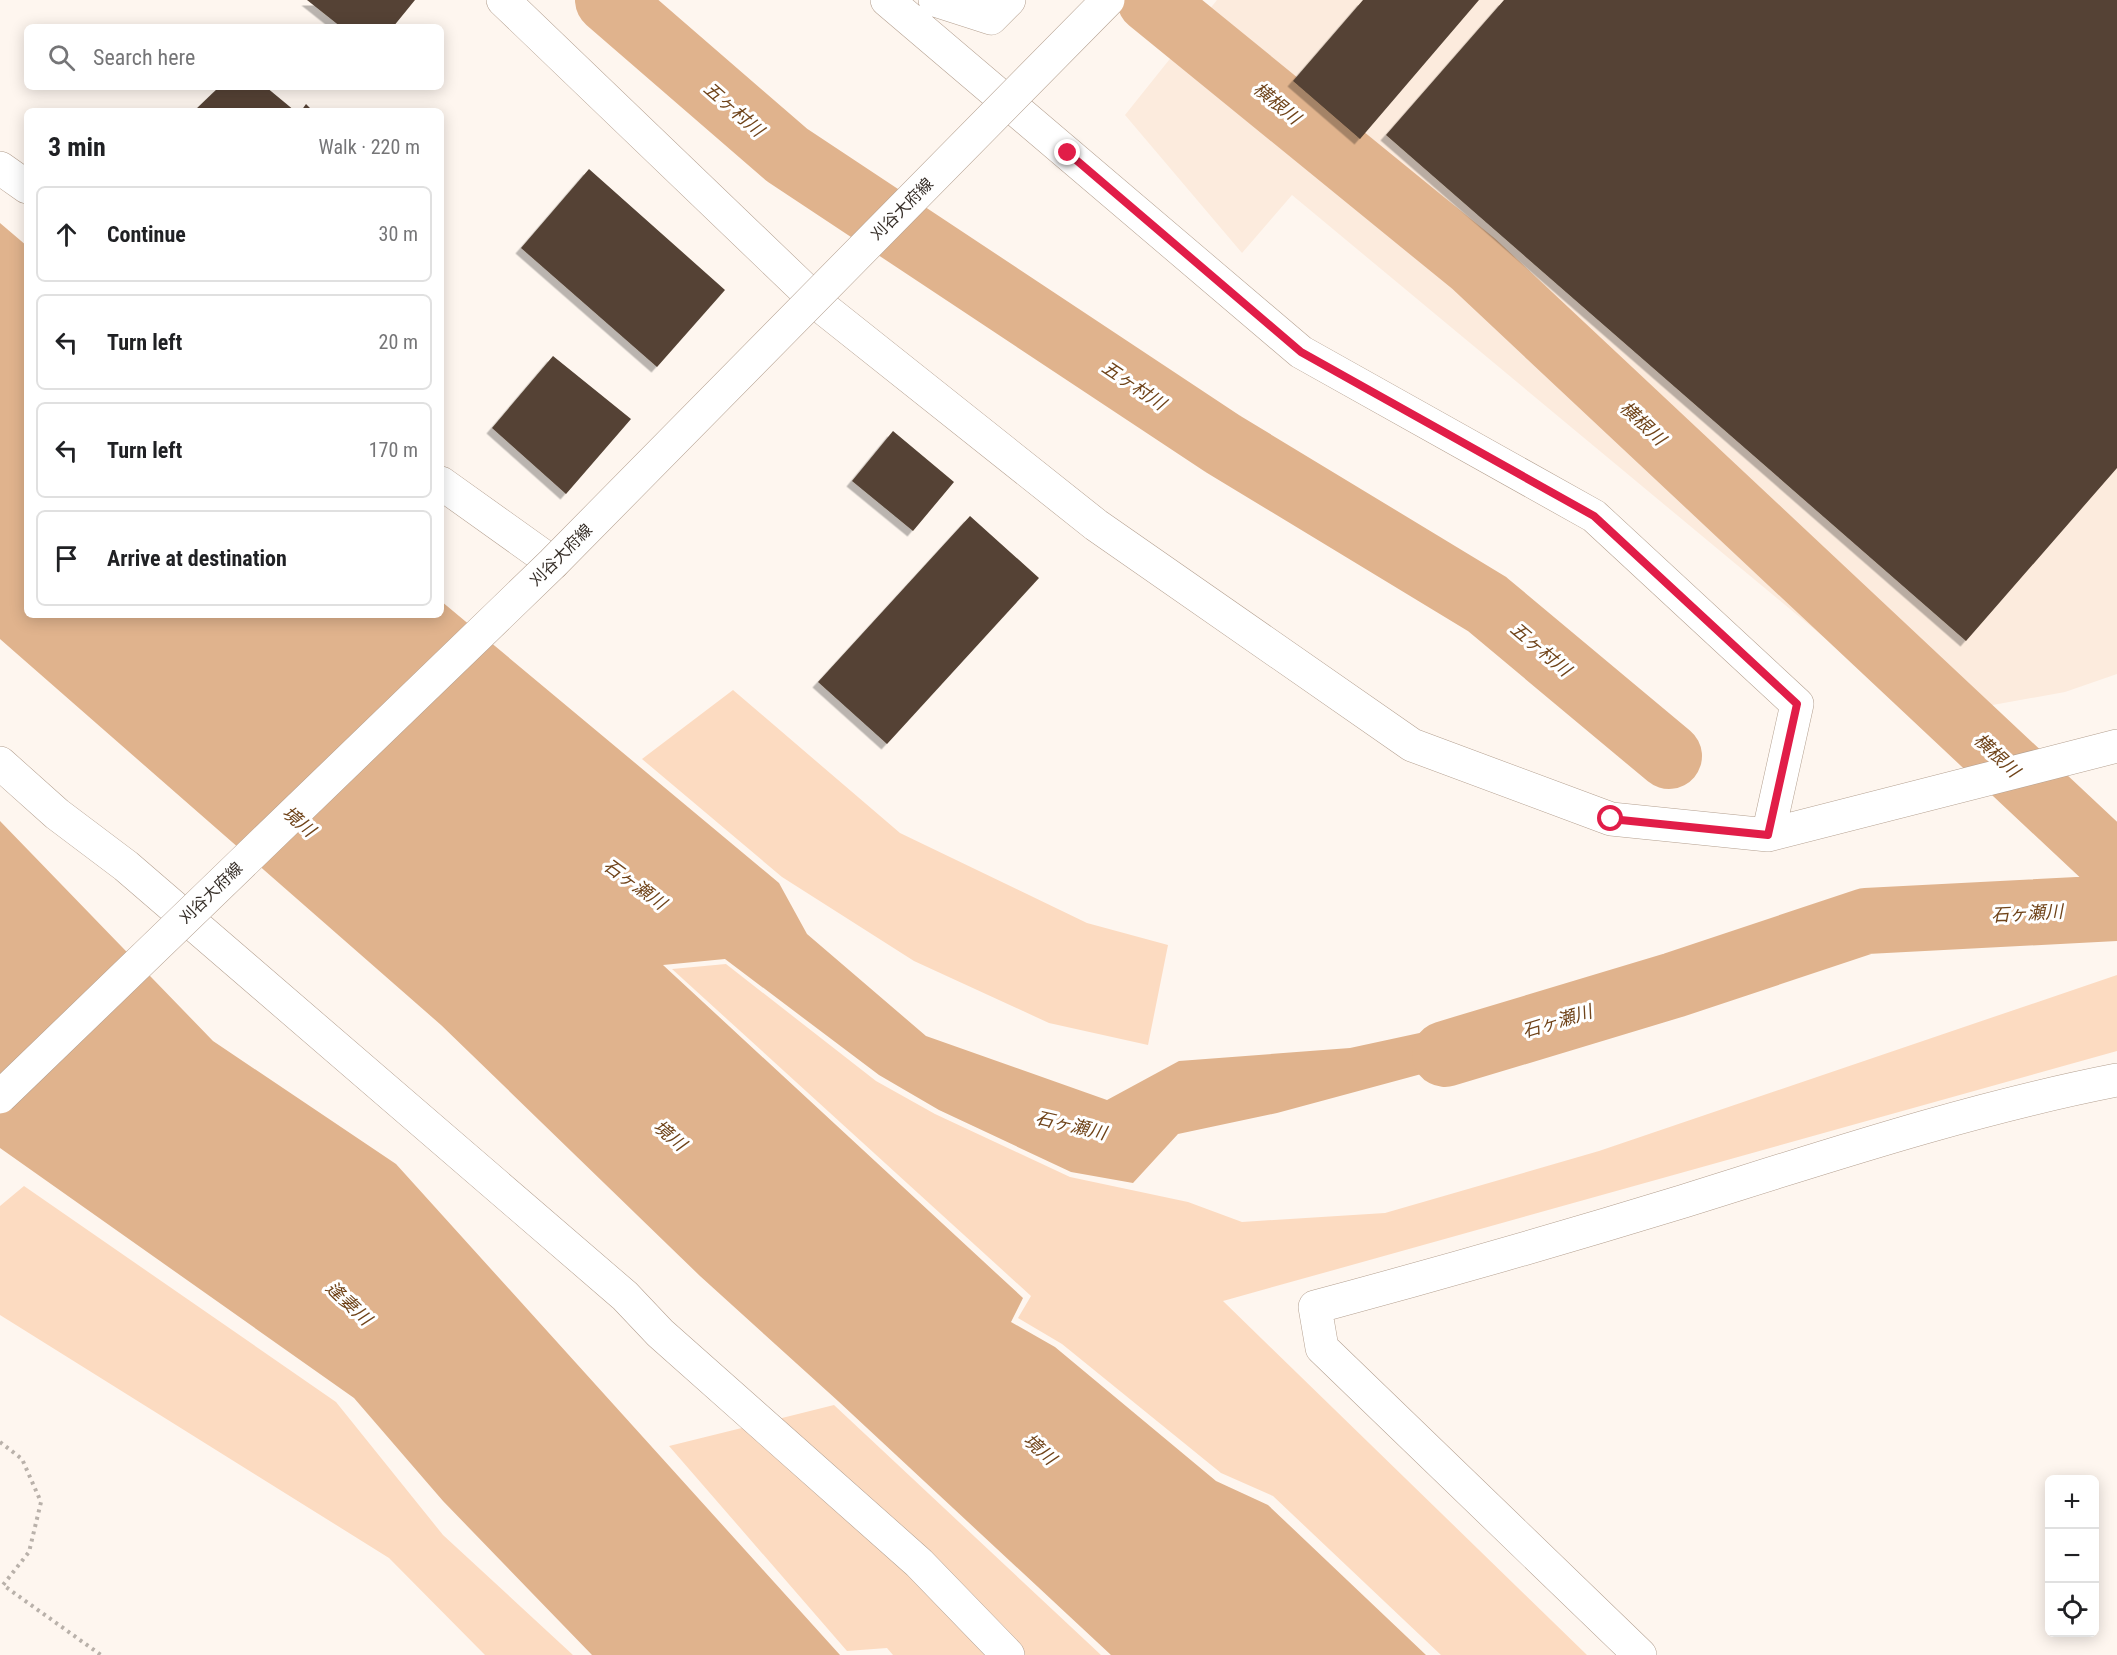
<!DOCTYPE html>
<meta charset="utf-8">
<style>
:root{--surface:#fff;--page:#f2f2f2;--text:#202124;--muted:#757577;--line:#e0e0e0}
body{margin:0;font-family:"Roboto Condensed","Noto Sans JP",sans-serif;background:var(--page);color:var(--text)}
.controls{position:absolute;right:18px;bottom:18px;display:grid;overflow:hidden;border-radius:9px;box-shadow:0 3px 15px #0003}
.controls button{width:54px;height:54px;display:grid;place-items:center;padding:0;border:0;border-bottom:2px solid var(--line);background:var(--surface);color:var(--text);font:30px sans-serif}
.stop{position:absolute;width:18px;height:18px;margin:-14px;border:4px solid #e11d48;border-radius:50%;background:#fff}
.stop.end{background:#e11d48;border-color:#fff;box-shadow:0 2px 6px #0008}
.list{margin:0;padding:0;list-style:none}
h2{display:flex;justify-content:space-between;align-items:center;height:78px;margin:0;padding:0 24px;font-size:26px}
h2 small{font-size:20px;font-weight:400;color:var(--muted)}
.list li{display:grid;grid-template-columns:39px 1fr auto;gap:18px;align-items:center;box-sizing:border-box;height:96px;margin:0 12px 12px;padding:0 12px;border:2px solid var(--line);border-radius:9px}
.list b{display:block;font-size:22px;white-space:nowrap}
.list em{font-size:20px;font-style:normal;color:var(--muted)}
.icon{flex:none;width:33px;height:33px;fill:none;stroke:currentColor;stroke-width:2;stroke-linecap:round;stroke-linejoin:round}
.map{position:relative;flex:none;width:2117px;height:1655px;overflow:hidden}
.search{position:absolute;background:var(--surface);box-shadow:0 3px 15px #0003;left:24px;top:24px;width:420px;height:66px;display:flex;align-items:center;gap:15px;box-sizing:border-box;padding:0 21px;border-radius:9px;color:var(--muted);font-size:22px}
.panel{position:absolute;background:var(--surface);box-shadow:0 3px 15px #0003;left:24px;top:108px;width:420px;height:510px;border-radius:9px}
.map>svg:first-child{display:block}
</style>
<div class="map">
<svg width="2117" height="1655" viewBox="0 0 2117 1655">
<defs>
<filter id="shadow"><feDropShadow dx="-5.5" dy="5.5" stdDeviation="0" flood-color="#0004"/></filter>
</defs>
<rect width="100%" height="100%" fill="#fef6ef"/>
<!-- built -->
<path fill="#fcebdd" d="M1217 0H2117V674L2065 692 1921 718 1292 195 1242 253 1125 115Z"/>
<!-- green -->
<path fill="#fcdbc1" d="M733 690 900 833 1087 923 1168 945 1148 1045 1049 1023 914 961 782 877 642 759Z
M726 964 876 1081 935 1114 1070 1177 1188 1202 1242 1222 1385 1213 1599 1151 2117 975V1051L1223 1301 1587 1655H1441L1273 1496 1221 1473 1062 1344 1018 1318 1031 1296 672 969Z
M24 1186 336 1402 443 1535 573 1655H485L389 1558 0 1315V1206Z
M834 1405 1101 1655H893L887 1648 847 1651 669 1446Z"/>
<!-- water -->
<path fill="#e0b38d" d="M0 223 27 246V615H441V601L779 883 807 934 926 1036 1107 1100 1179 1061 1350 1048 1526 1010 1536 1043 1277 1113 1178 1134 1133 1183 1071 1172 939 1110 879 1075 725 959 663 965 1023 1298 1011 1322 1055 1347 1216 1481 1268 1505 1426 1655H1111L838 1401 700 1276 441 1025 0 639Z
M0 821 213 1041 396 1164 840 1655H592L443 1501 354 1398 0 1148Z"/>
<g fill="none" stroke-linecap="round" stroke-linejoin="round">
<!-- river -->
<path stroke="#e0b38d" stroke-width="66" d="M608 0 787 155 1223 444 1487 604 1669 756
M1150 0 1474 264 2117 867
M1445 1054 1674 985 1866 921 2117 908"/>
</g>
<!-- building -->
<path fill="#554335" filter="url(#shadow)" d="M307 0H415L393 27H341Z
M1363 0H1479L1360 139 1293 81Z
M1504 0H2117V468L1966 641 1386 135Z
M219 87H266L295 111H194Z
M306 104 313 111H301Z
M589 169 725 290 657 367 521 248Z
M553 356 631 419 566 494 492 428Z
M893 431 954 482 913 531 852 481Z
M970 516 1039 578 887 744 818 682Z"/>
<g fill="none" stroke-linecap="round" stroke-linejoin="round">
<defs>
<path id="street" d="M503 0 827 311 1096 525 1412 745 1611 819 1768 835 1797 704 1594 516 1301 352 887 0
M935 0 991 18 1009 0
M0 168 27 187
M441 483 553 563
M0 763 57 814 126 866 625 1296 660 1333 919 1563 1008 1655
M1768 835 2117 746
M1640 1655 1322 1348 1315 1307C1438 1274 1560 1239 1681 1202 1825 1157 1969 1109 2117 1080"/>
</defs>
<!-- street casing -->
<use href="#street" stroke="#b4a090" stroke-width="34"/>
<!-- path -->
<path stroke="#b9b1aa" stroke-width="4" stroke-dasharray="3 4.5" stroke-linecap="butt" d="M0 1442 22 1459 41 1502 29 1552 3 1585 101 1655"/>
<!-- street -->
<use href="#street" stroke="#fff" stroke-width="33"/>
<defs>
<path id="secondary-bridge" d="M0 1097 553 563 1108 0"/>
</defs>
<!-- secondary-bridge casing -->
<use href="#secondary-bridge" stroke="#b4a090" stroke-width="34" stroke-linecap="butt"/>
<!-- secondary-bridge -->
<use href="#secondary-bridge" stroke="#fff" stroke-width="33"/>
</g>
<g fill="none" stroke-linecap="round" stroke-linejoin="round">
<!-- route -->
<path stroke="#e11d48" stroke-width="8" d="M1068 153 1301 352 1594 516 1797 704 1768 835 1611 819"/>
</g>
<g text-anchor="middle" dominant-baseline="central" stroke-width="6" stroke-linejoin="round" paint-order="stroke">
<!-- street labels -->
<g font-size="16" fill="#362e28" stroke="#fff">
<text transform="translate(902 209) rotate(-45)">刈谷大府線</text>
<text transform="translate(561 555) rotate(-45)">刈谷大府線</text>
<text transform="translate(211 893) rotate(-44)">刈谷大府線</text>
</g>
<!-- water labels -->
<g font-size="18" font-style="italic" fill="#70441a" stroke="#fff">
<text transform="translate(1277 103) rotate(39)">横根川</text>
<text transform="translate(734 109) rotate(41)">五ヶ村川</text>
<text transform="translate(1134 385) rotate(34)">五ヶ村川</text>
<text transform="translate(1643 423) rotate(43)">横根川</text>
<text transform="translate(1541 649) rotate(40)">五ヶ村川</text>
<text transform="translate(1997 755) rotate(43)">横根川</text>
<text transform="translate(299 821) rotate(40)">境川</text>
<text transform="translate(635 884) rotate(36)">石ヶ瀬川</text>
<text transform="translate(2027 913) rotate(-3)">石ヶ瀬川</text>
<text transform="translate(1557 1021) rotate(-17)">石ヶ瀬川</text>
<text transform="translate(1071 1125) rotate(13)">石ヶ瀬川</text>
<text transform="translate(670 1135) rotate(40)">境川</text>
<text transform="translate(349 1303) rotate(43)">逢妻川</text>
<text transform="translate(1040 1449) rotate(42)">境川</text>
</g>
</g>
</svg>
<div class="controls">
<button>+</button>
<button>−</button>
<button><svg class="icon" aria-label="locate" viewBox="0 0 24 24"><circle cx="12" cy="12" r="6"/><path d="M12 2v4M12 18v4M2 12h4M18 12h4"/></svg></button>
</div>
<div class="stop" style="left:1611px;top:819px"></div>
<div class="stop end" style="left:1068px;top:153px"></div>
<div class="search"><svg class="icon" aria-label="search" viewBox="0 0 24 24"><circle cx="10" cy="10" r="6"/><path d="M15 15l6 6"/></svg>Search here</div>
<section class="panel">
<h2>3 min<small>Walk · 220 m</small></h2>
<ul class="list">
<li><svg class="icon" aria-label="ahead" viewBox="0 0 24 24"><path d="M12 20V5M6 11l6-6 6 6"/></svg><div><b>Continue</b></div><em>30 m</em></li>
<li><svg class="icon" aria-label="left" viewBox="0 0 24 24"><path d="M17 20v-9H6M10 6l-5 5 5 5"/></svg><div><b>Turn left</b></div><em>20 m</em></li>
<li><svg class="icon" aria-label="left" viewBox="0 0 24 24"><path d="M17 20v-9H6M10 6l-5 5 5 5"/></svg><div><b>Turn left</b></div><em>170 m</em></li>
<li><svg class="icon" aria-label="arrive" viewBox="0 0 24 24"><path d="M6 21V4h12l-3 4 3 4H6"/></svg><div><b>Arrive at destination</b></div></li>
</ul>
</section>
</div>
